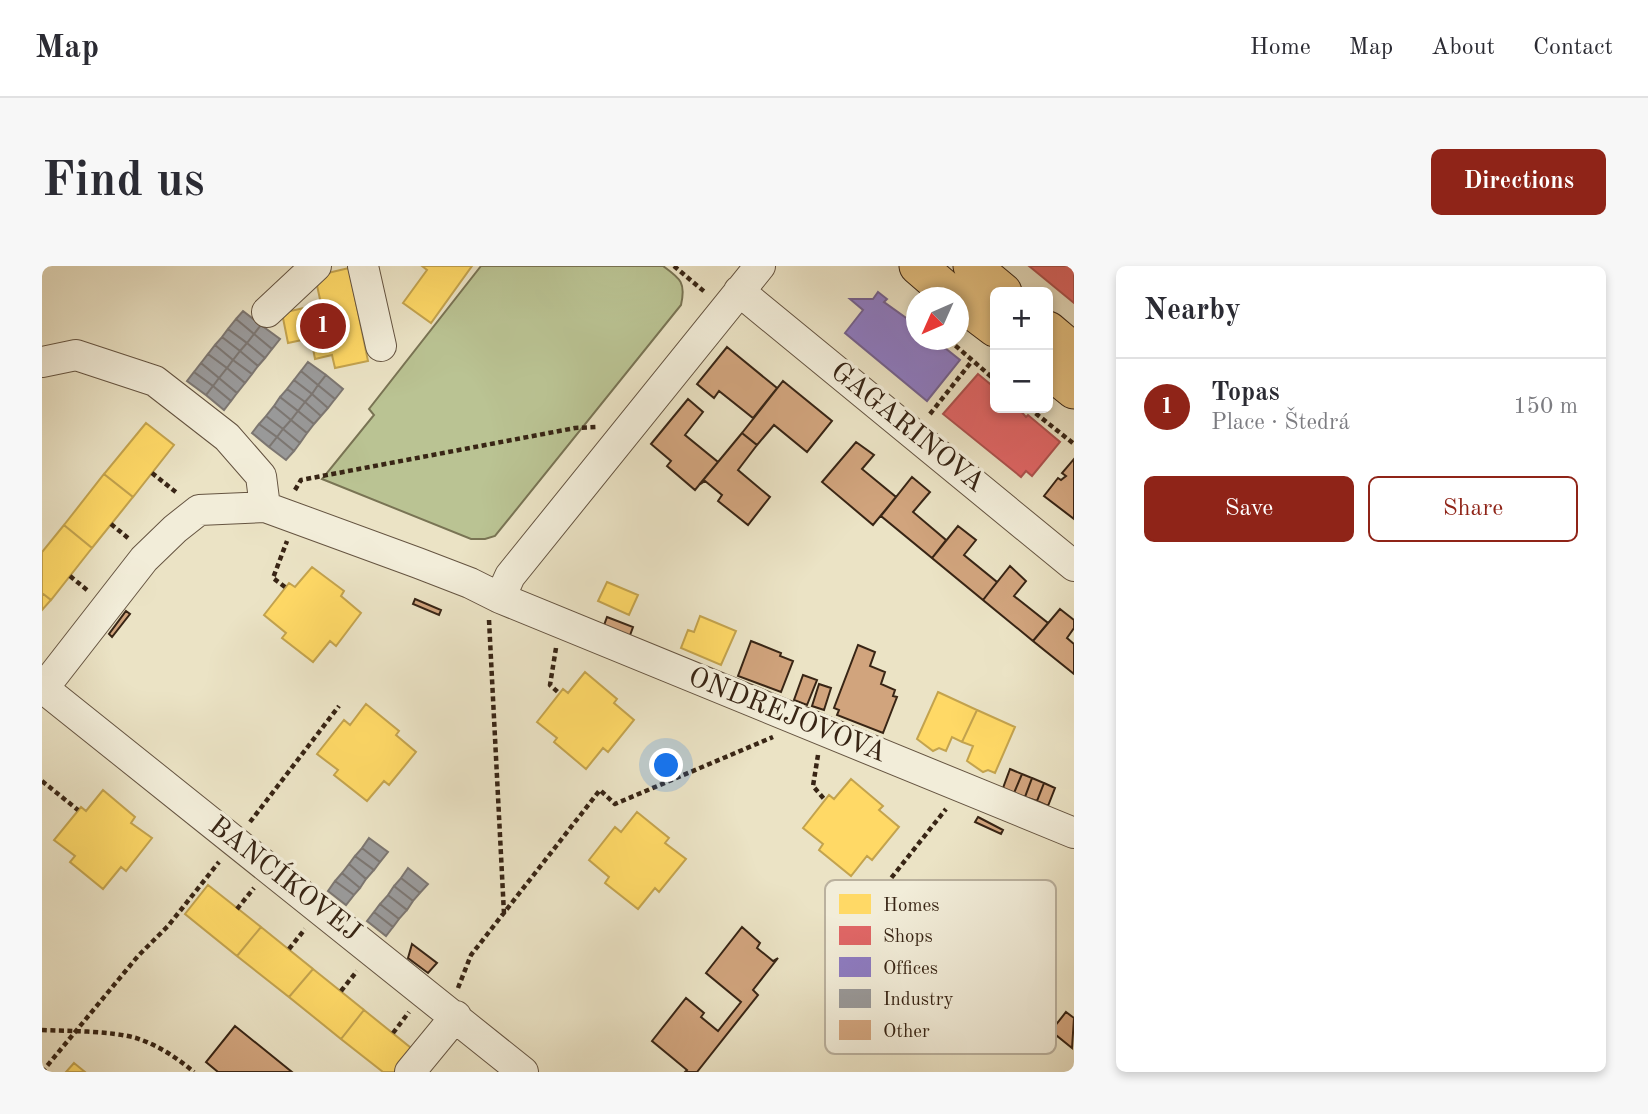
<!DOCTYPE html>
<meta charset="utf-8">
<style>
:root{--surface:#fff;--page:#f7f7f7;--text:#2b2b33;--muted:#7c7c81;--line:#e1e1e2;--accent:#8f2418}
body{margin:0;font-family:"Old Standard TT",serif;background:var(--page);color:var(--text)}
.controls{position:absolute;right:21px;top:21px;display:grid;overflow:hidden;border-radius:10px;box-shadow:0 4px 10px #0003}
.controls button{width:63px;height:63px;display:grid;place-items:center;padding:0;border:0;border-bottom:2px solid var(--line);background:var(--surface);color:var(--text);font:35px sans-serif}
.compass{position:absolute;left:864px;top:21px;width:63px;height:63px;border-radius:50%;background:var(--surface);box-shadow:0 4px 10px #0003;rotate:225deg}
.you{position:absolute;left:625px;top:500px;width:24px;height:24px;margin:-18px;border:5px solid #fff;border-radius:50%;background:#1a73e8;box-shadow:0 0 0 10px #1a73e833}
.badge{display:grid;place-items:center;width:46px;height:46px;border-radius:50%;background:var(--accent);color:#fff;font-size:23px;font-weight:700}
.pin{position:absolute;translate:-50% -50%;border:4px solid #fff;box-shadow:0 2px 7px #0006}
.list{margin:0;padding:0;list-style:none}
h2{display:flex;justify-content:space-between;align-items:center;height:91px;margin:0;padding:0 28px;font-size:30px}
h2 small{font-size:23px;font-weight:400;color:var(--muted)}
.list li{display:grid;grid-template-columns:46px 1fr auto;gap:21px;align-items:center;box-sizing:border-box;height:98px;padding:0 28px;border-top:2px solid var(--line)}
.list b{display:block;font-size:26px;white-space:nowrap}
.list p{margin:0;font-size:23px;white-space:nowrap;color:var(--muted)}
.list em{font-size:23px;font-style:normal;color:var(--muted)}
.actions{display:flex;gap:14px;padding:21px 28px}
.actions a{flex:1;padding:16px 0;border:2px solid var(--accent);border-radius:10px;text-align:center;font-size:24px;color:var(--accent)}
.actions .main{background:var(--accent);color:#fff}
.map{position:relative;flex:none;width:1032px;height:806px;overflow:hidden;border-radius:10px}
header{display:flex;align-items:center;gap:42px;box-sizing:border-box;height:98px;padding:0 35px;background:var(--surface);border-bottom:2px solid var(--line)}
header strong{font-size:33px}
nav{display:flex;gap:38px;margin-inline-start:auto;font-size:24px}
.intro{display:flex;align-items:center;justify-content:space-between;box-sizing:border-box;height:168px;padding:0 42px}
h1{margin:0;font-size:49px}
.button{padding:18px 32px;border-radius:10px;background:var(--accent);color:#fff;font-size:24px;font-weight:700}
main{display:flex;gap:42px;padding:0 42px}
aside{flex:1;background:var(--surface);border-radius:10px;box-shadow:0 4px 10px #0003}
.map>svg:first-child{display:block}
</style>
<header>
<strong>Map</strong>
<nav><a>Home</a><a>Map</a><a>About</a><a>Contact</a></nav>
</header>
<div class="intro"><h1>Find us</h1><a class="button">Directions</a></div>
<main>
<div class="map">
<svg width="1032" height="806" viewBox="0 0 1032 806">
<rect width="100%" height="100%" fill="#ebe3c5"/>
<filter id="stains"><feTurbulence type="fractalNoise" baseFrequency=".00286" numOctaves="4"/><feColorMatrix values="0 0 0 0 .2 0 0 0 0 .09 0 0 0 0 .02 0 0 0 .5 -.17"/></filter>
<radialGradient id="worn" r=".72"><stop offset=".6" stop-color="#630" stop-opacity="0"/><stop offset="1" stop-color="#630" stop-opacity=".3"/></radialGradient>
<!-- green -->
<path fill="#bac393" stroke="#797454" stroke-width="2" d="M439 0H621C639 13 644 17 639 39L453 270 443 273H429L280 213 332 149 327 143Z"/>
<!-- homes -->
<path fill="#ffd966" stroke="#c3a34e" stroke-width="2" d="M380 0H430L389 57 361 37 385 4Z
M307 2 326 95 293 102 290 89 273 93 269 72 246 77 240 47 279 38 273 10Z
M104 157 132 179 91 231 62 208Z
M62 208 91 231 50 282 22 259Z
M22 259 50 282 9 334 0 327V286Z
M270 301 302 325 299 330 319 347 294 380 288 375 271 396 240 372 244 367 222 349 247 317 253 321Z
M565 316 596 329 587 349 556 335Z
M0 327 9 334 0 344Z
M658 350 694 365 679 399 639 382 646 364 652 366Z
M543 406 575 433 572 437 592 454 566 486 561 482 544 503 512 476 515 472 495 456 521 423 526 427Z
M896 426 935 444 920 476 910 471 904 485 897 482 891 485 875 473Z
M324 438 357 465 354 469 374 486 347 519 342 515 325 535 292 509 296 504 275 488 302 454 308 459Z
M935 444 973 461 953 507 946 504 941 506 925 495 931 480 920 476Z
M809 513 841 540 837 544 857 561 830 594 825 590 809 610 777 584 781 578 761 562 787 529 792 533Z
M61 524 93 551 89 557 110 572 84 605 79 601 61 623 28 596 33 590 12 574 39 541 44 545Z
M595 546 627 572 623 577 644 593 617 626 613 622 596 643 563 617 567 611 547 594 573 561 579 566Z
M166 619 219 661 195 690 143 648Z
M219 661 271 703 247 731 195 690Z
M271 703 322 744 299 773 247 731Z
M322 744 374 786 358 806H341L299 773Z
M32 797 43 806H24Z"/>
<!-- shops -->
<path fill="#e06666" stroke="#ae524e" stroke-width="2" d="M987 0H1032V37Z
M936 108 953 122V142L977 143 984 151 986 149 1018 176 990 210 984 205 979 211 901 148Z"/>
<!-- offices -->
<path fill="#8e7cc3" stroke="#74628f" stroke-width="2" d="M836 26 845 33 842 36 874 59V74H893L918 94 885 135 803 67 821 44 808 33H831Z"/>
<!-- industry -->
<path fill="#999" stroke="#7c7671" stroke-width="2" d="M201 45 219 59 212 68 194 53Z
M194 53 212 68 205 77 186 63Z
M219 59 238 73 230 83 212 68Z
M186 63 205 77 198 85 180 71Z
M212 68 230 83 223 92 205 77Z
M180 71 198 85 191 94 173 79Z
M205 77 223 92 216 100 198 85Z
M173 79 191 94 185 102 166 88Z
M198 85 216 100 210 108 191 94Z
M166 88 185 102 177 112 159 97Z
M191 94 210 108 203 117 185 102Z
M266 96 284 109 276 119 259 105Z
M159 97 177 112 171 120 152 106Z
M185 102 203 117 195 127 177 112Z
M259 105 276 119 270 128 252 114Z
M152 106 171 120 164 129 145 115Z
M284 109 301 123 293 133 276 119Z
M177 112 195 127 189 135 171 120Z
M252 114 270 128 263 136 245 123Z
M276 119 293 133 286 142 270 128Z
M171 120 189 135 182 144 164 129Z
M245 123 263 136 256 145 238 131Z
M270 128 286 142 279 150 263 136Z
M238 131 256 145 249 154 232 140Z
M263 136 279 150 272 158 256 145Z
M232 140 249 154 241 163 224 150Z
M256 145 272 158 265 167 249 154Z
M224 150 241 163 235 171 217 158Z
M249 154 265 167 258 177 241 163Z
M217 158 235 171 227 181 210 167Z
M241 163 258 177 252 185 235 171Z
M235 171 252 185 244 194 227 181Z
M327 572 346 586 338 596 320 582Z
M320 582 338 596 332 604 313 590Z
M313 590 332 604 324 613 307 598Z
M307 598 324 613 318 622 300 607Z
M366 602 386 618 378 627 359 612Z
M300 607 318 622 312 629 293 615Z
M359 612 378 627 371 635 352 620Z
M293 615 312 629 304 639 286 625Z
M352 620 371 635 365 644 346 629Z
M346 629 365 644 357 653 338 638Z
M338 638 357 653 351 661 332 646Z
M332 646 351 661 344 670 325 655Z"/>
<!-- building -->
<path fill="#d1a47d" stroke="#382515" stroke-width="2" d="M685 81 735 122 711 152 677 125 672 132 655 118Z
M741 115 790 155 765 186 732 159 715 179 700 167Z
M646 133 661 146 643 169 676 196 653 224 625 200 629 195 609 178Z
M700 167 715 179 696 204 728 231 706 259 676 235 680 229 663 215 657 219Z
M814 176 832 189 820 203 854 231 831 259 780 216Z
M1032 193V253L1002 230 1016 212 1019 214 1024 210 1020 207Z
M870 211 888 226 871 246 904 274 890 292 839 250Z
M916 260 934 274 922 289 955 316 941 334 890 292Z
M968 300 984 315 972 330 1006 357 991 375 941 334Z
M373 333 399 344 397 349 371 338Z
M1018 343 1032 354V362L1025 372 1032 378V408L991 375Z
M84 345 88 348 70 371 67 368Z
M565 351 591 361 587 372 561 362Z
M709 375 739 387 738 390 751 395 739 426 696 410Z
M816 379 833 386 828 400 843 406 839 418 853 424 851 430 855 431 841 467 795 449 797 444 792 442Z
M761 409 775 414 765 439 752 434Z
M777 418 789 422 782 444 770 440Z
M968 503 980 508 972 527 961 522Z
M980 508 990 512 983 531 972 527Z
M990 512 1002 517 995 535 983 531Z
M1002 517 1013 522 1006 540 995 535Z
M936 551 961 564 959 568 933 556Z
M700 661 718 677 715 682 731 695 736 692 711 724 716 729 655 806H643L645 804 610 775 644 732 662 747 659 751 676 765 699 736 664 707Z
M370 678 395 697 386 707 366 692Z
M1024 746 1032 752 1030 782 1009 765Z
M193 760 250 806H176L164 796Z"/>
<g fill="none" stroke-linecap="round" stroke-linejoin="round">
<defs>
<path id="minor" d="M321 0 339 80
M697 25 1032 300
M225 46 274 0
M0 96 34 89 113 115 185 171 219 210 223 241
M458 332 1032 567
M1 422 481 806
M0 424 102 293 133 263 157 244 223 241 376 297 428 317 458 332 468 310 718 0
M368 806 414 750"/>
<path id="major" d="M876 0 913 32
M930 0 961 26
M916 34 953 62
M1006 64 1032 86
M1006 103 1032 124"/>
</defs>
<!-- minor casing -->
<use href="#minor" stroke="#655441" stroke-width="32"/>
<!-- major casing -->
<use href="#major" stroke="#382515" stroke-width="39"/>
<!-- path -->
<path stroke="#382515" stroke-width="4.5" stroke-dasharray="5 3.5" stroke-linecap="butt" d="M632 0 664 27
M907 74 953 114
M987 142 1032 178
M888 148 930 95
M110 207 135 227
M253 224 259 214 533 162 556 161
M69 258 86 272
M28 310 45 324
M243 321 231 312 245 275
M447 354 462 648
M514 382 508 419 518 428
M776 489 771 520 783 534
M0 515 36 544
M208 556 297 440
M195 643 212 622
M823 645 904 543
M247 683 263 663
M416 722 429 689 558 524 573 538 731 471
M299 725 315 705
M0 764C26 765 70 765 94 772 116 779 135 792 152 806
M351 767 367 746
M0 806 96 690 126 660 177 596"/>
<!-- minor -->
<use href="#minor" stroke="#f2edd9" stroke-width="30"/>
<!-- major -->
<use href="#major" stroke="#e6c282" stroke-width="37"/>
</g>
<g text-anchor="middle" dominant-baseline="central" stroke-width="7" stroke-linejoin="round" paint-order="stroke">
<!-- street labels -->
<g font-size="28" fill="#382515" stroke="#f2edd9">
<text transform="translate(865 162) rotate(39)">GAGARINOVA</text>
<text transform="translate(745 450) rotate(22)">ONDREJOVOVA</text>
<text transform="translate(242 614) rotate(38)">BANCÍKOVEJ</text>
</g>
</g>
<!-- legend -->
<rect x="783" y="614" width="231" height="174" rx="10" fill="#f2edd9" stroke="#bab19e" stroke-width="2"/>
<rect x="797" y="628" width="32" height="20" fill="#ffd966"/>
<rect x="797" y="660" width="32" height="19" fill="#e06666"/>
<rect x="797" y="691" width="32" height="20" fill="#8e7cc3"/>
<rect x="797" y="723" width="32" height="19" fill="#999"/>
<rect x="797" y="754" width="32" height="20" fill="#d1a47d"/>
<g font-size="19" fill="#382515">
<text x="841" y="645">Homes</text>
<text x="841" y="676">Shops</text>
<text x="841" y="708">Offices</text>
<text x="841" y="739">Industry</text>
<text x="841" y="771">Other</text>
</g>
<rect width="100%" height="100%" filter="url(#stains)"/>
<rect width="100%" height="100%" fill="url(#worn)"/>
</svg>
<div class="controls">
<button>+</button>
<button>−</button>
</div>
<svg class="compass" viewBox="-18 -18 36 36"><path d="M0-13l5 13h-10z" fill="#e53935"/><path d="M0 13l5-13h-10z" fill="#7c7c81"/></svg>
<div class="you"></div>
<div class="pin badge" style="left:281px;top:60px">1</div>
</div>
<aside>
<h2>Nearby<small></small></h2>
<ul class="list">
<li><span class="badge">1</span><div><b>Topas</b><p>Place · Štedrá</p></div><em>150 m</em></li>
</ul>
<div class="actions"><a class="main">Save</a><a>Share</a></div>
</aside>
</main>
